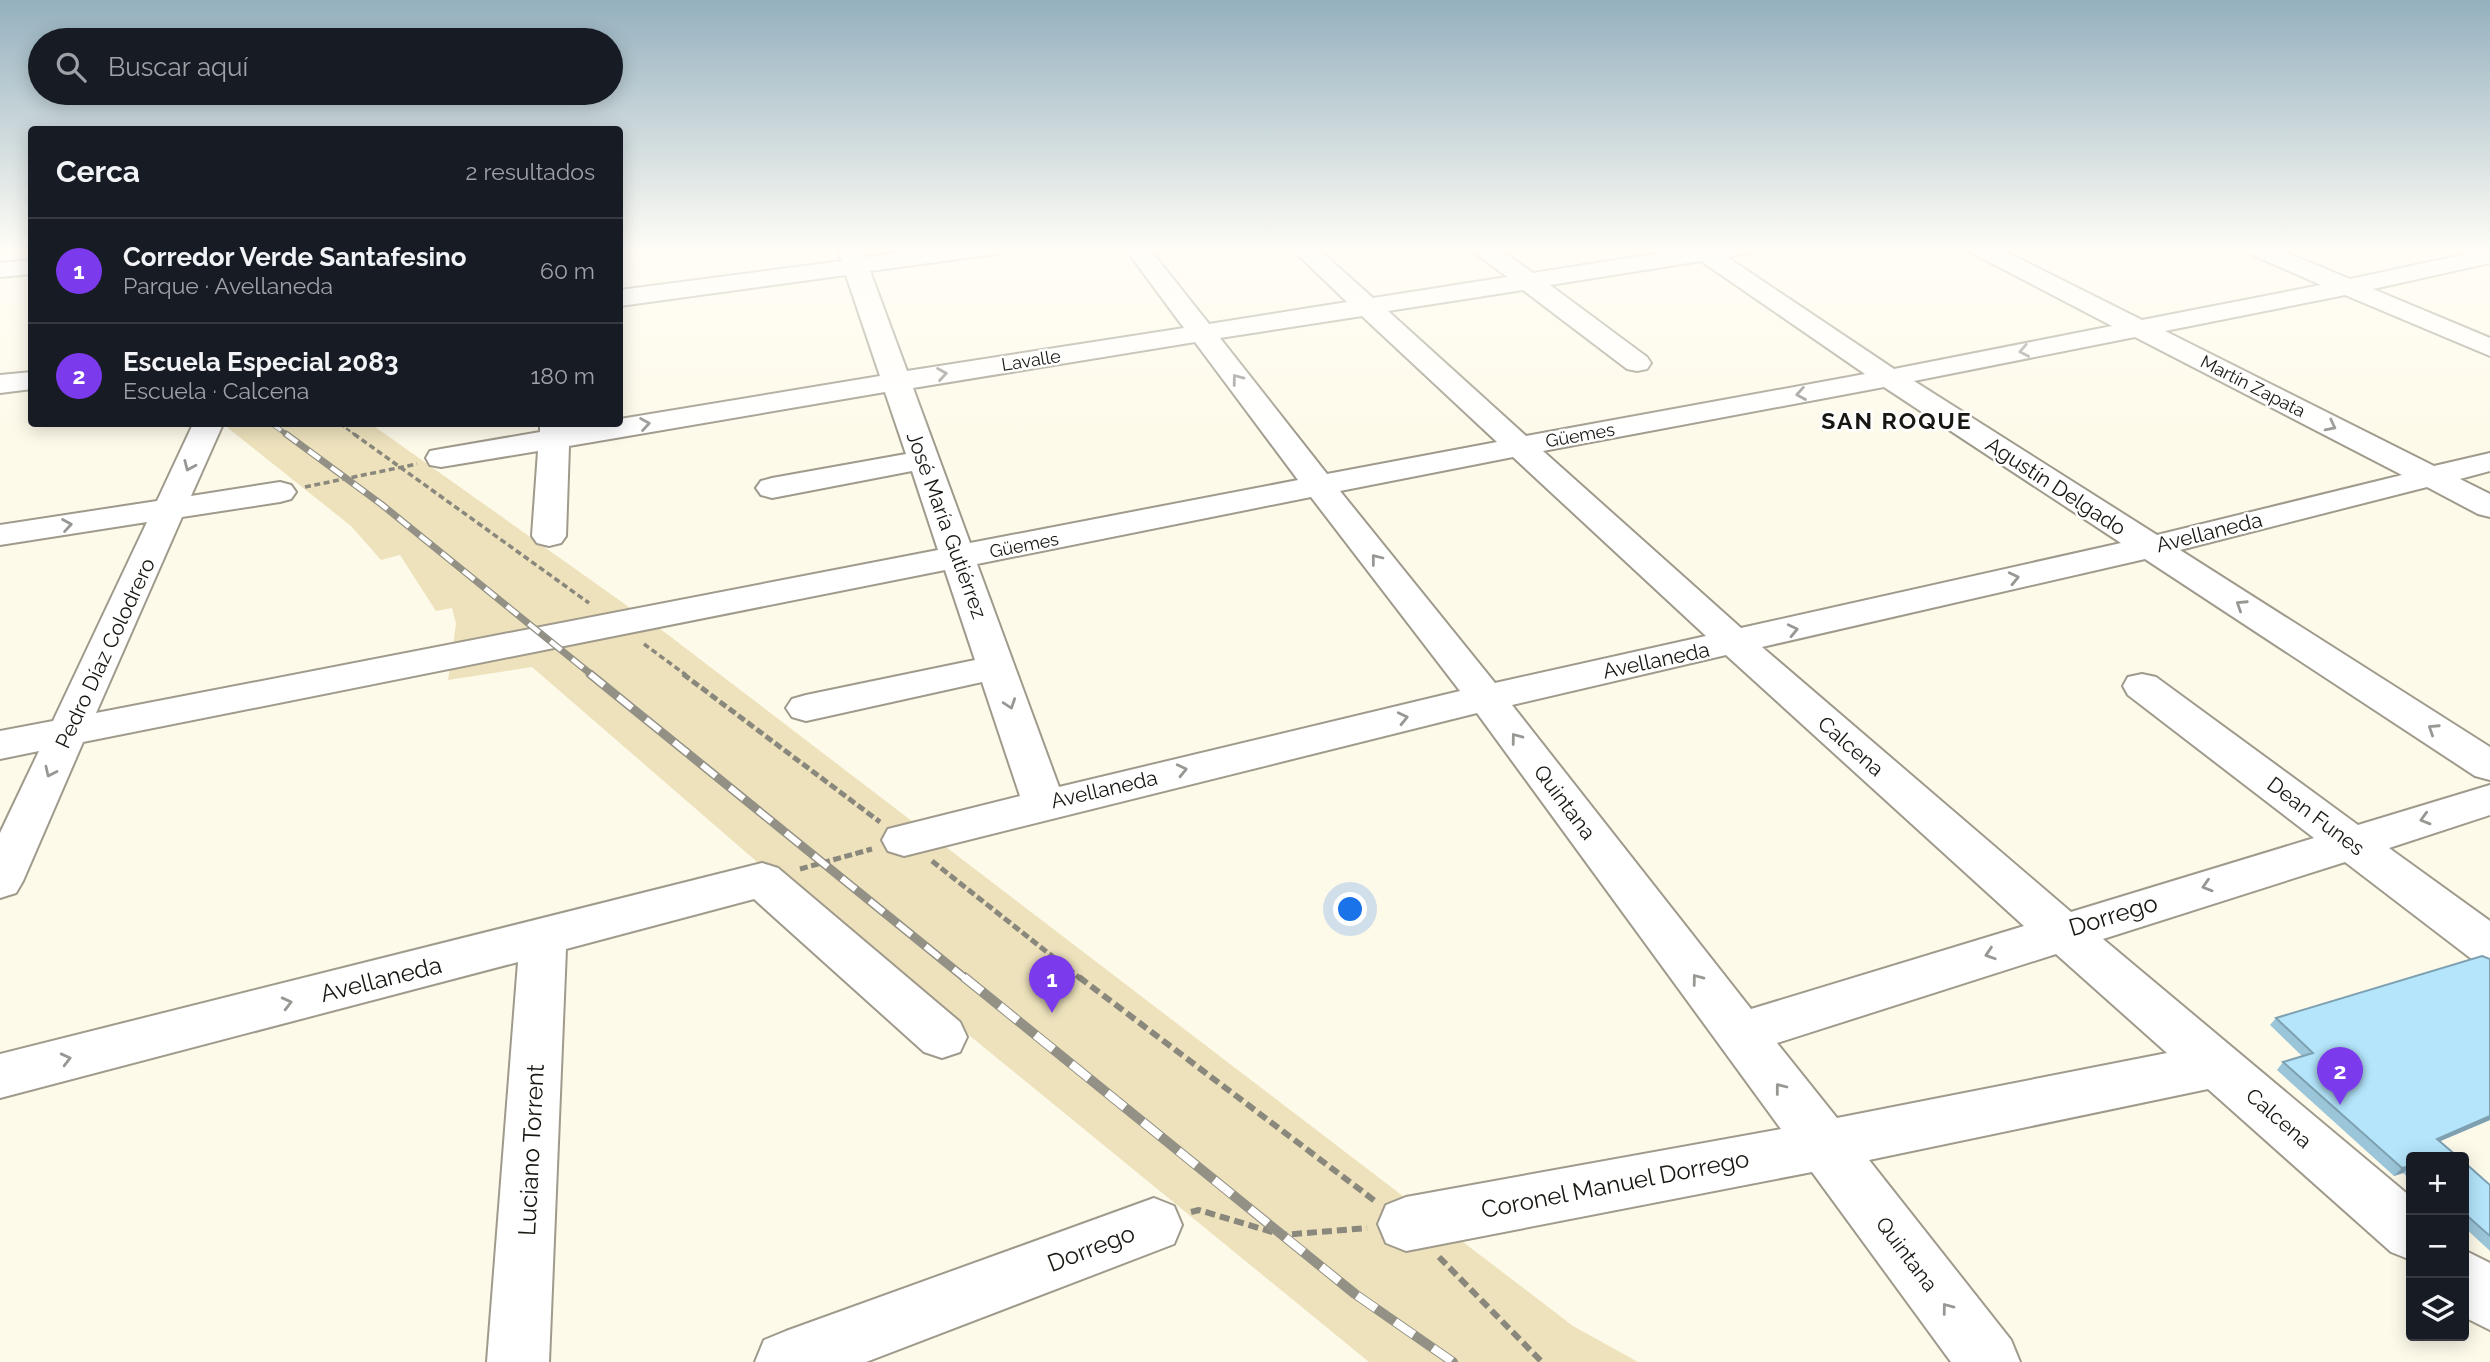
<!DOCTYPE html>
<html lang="es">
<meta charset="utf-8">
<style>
:root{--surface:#171b24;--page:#242831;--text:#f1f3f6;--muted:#9ea1a6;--line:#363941;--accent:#7c3aed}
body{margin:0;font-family:Raleway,sans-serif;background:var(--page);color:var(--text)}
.controls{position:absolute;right:21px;bottom:21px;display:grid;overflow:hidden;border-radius:7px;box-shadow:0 4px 18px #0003}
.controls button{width:63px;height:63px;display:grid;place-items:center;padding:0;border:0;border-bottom:2px solid var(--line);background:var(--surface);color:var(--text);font:35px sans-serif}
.you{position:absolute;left:1351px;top:910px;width:24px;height:24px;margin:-18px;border:5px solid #fff;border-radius:50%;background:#1a73e8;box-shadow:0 0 0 10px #1a73e833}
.badge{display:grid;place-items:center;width:46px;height:46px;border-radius:50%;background:var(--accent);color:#fff;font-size:23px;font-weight:700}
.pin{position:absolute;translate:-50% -58px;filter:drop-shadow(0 2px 4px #0008)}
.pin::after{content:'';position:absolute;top:37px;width:24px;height:21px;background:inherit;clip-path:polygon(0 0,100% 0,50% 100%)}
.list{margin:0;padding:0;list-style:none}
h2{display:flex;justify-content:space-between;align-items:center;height:91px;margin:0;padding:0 28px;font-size:30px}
h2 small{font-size:23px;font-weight:400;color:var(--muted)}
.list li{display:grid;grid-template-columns:46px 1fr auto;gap:21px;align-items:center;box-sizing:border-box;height:105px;padding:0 28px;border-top:2px solid var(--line)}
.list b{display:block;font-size:26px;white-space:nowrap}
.list p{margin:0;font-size:23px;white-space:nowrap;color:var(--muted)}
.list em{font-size:23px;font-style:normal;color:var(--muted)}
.icon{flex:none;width:38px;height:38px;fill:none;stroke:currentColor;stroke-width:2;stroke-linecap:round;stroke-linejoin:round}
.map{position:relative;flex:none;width:2490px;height:1362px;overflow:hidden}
.search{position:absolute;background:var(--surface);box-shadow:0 4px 18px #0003;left:28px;top:28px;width:595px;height:77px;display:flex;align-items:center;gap:18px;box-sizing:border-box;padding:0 24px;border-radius:38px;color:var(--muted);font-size:26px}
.panel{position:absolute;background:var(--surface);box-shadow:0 4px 18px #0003;left:28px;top:126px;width:595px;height:301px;border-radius:7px}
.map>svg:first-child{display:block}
</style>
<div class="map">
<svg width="2490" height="1362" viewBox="0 0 2490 1362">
<rect width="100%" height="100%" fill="#fefaea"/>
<!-- green -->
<path fill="#ede2bc" d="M223 424H371L667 634 1573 1326 1638 1362H1369L756 861 532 667 448 680 456 624 452 608 436 611 400 555 381 560 351 526Z"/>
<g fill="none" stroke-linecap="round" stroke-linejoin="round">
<defs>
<path id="minor" d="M837 247H861L865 257 945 247H1007L1003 252 995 254 870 271 907 371 1184 328 1124 247H1148L1209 324 1347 302 1290 247H1316L1373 298 1507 277 1474 252 1470 247H1497L1533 273 1686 249 1684 247H1757L1753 252 1727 257 1894 369 2112 326 1970 252 1966 247H1996L2142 320 2321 285 2246 252 2242 247H2273L2350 279 2490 249V263L2373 289 2490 338V356L2345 295 2165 331 2434 466 2490 453V471L2460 479 2490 494V517L2478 514 2427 487 2180 550 2490 747V780L2475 776 2145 559 1762 647 2071 912 2314 838 2128 695 2123 686 2128 677 2142 674 2156 677 2358 825 2490 785V815L2389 848 2490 921V966L2473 960 2345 862 2103 939 2411 1197V1260L2391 1252 2208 1089 1869 1160 2011 1340 2020 1362H1951L1812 1172 1406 1251 1386 1243 1378 1224 1386 1205 1406 1197 1781 1129 1477 713 904 856 888 851 882 840 888 829 1020 796 982 682 806 721 792 717 786 708 792 699 806 695 975 660 945 570 83 742 23 881 16 893 0 898V833L39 751 0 759V731L53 721 147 522 0 545V525L157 501 193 424H223L191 496 280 482 291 485 296 492 291 499 280 502 182 517 96 713 938 550 912 471 772 498 761 495 756 488 761 481 772 478 906 454 885 392 569 446 566 536 561 543 549 546 537 543 532 536 538 451 441 467 430 465 426 458 430 451 441 449 540 432V424H570V427L620 424V419L880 376 846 275 620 306V290L842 261ZM1701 261 1865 374 1526 436 1388 311 1523 290 1627 369 1637 371 1647 369 1651 363 1647 357 1550 285ZM1362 316 1497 442 1327 474 1220 338ZM2135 337 2402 475 2157 535 1914 381ZM1195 342 1298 480 970 543 913 388ZM1884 387 2121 543 1741 628 1543 451ZM1513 457 1706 636 1495 683 1340 491ZM1311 497 1460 691 1059 787 977 564ZM1726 655 2024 926 1751 1009 1512 705ZM2056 954 2167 1053 1837 1118 1777 1043Z
M32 260V274L0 277V263Z
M32 372V389L0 393V375Z
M762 863 778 868 960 1022 967 1037 960 1052 942 1058 924 1052 754 899 566 949 549 1362H487L518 962 0 1098V1054Z
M1154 1198 1174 1206 1182 1225 1174 1244 866 1362H755L764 1340 786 1331Z
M2464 1250 2490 1263V1330L2464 1317Z"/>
</defs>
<!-- minor casing -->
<use href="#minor" stroke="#9f9a8c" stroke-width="4"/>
<!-- path-far3 -->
<path stroke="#8a877c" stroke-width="2.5" stroke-dasharray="5 2.5" stroke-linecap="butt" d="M340 424 357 436"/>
<!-- path-far2 -->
<path stroke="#8a877c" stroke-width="3.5" stroke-dasharray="6 3.5" stroke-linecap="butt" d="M354 434 589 603
M305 487 417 464
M644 644 686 675"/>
<!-- path-far1 -->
<path stroke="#8a877c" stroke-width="5" stroke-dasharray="8 3.5" stroke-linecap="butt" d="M683 674 880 822
M932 861 1081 979
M800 869 872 849"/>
<!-- path -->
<path stroke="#8a877c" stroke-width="6" stroke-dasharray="10 5" stroke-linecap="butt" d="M1079 977 1375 1201
M1191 1212 1199 1210 1282 1235 1367 1228
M1439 1257 1542 1362"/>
<!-- minor -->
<use href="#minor" fill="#fff" fill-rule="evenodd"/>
<defs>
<path id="rail-far3" d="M272 424 289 436"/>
<path id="rail-far2" d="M286 434 381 504 592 675"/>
<path id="rail-far1" d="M590 674 966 979"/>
<path id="rail" d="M964 977 1355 1294 1453 1362"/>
</defs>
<!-- rail-far3 casing -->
<use href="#rail-far3" stroke="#939085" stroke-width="5"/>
<!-- rail-far2 casing -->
<use href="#rail-far2" stroke="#939085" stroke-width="7"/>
<!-- rail-far1 casing -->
<use href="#rail-far1" stroke="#939085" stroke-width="9"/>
<!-- rail casing -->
<use href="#rail" stroke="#939085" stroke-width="10"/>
<!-- rail-far3 -->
<use href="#rail-far3" stroke="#fff" stroke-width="3.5" stroke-dasharray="11" stroke-linecap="butt"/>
<!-- rail-far2 -->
<use href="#rail-far2" stroke="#fff" stroke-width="4.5" stroke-dasharray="14" stroke-linecap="butt"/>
<!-- rail-far1 -->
<use href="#rail-far1" stroke="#fff" stroke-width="6" stroke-dasharray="18" stroke-linecap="butt"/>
<!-- rail -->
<use href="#rail" stroke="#fff" stroke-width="8" stroke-dasharray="23" stroke-linecap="butt"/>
</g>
<!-- wall -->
<path fill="#9bc5d8" d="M2490 959V1120L2440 1141 2411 1157V1180L2403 1173 2394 1176 2277 1070 2283 1062 2303 1057 2270 1025 2276 1018Z
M2464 1162 2490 1185V1251L2464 1227Z"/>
<!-- shaded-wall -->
<path fill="#7ea0b0" d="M2490 1116V1120L2429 1146 2437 1139Z
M2411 1166 2403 1173 2394 1176 2402 1168Z"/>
<!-- building -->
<path fill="#b4e5fb" stroke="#7ea0b0" stroke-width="2" d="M2482 956 2490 959V1116L2437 1139 2458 1157H2411V1166L2402 1168 2283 1062 2313 1053 2276 1018Z
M2464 1162 2490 1185V1236L2464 1213Z"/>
<!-- one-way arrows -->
<defs><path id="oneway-chevron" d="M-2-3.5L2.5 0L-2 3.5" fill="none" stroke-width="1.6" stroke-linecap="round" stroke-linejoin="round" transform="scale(1.75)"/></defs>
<g stroke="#989794">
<use href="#oneway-chevron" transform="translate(2024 351) rotate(169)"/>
<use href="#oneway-chevron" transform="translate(942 374) rotate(-9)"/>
<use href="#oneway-chevron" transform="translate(1237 379) rotate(-127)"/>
<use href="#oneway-chevron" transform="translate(1801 394) rotate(170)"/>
<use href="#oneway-chevron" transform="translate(645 424) rotate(-9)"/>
<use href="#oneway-chevron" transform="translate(2331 426) rotate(27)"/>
<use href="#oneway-chevron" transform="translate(189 466) rotate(114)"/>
<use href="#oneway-chevron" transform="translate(67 525) rotate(-9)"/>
<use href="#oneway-chevron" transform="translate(1376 559) rotate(-128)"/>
<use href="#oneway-chevron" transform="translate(2014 578) rotate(-13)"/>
<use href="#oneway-chevron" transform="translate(2241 605) rotate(-147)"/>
<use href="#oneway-chevron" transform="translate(1793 630) rotate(-13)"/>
<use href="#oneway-chevron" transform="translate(1010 704) rotate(71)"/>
<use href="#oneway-chevron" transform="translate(1403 718) rotate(-13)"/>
<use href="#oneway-chevron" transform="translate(2433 729) rotate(-147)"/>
<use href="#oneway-chevron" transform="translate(1516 738) rotate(-127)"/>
<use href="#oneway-chevron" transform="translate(1182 770) rotate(-13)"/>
<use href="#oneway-chevron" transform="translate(50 772) rotate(115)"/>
<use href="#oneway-chevron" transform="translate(2425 819) rotate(164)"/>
<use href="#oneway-chevron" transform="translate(2207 886) rotate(163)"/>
<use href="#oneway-chevron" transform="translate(1990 954) rotate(162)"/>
<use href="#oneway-chevron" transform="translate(1697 979) rotate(-127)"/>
<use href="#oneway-chevron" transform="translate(287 1003) rotate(-14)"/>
<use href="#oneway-chevron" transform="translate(66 1059) rotate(-14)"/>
<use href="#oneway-chevron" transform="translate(1780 1088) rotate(-128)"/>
<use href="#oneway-chevron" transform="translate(1947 1308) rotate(-127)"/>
</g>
<!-- sky -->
<linearGradient id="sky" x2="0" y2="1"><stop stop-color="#94b0be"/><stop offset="0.57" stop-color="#fffdf6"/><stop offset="1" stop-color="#fffdf6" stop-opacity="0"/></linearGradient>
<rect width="2490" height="437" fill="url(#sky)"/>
<g text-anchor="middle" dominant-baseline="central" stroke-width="5" stroke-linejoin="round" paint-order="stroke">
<!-- far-street labels -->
<g font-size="18" fill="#191712" stroke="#fff">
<text transform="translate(1031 360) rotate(-9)">Lavalle</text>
<text transform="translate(2253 386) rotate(27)">Martín Zapata</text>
<text transform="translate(1580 435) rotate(-10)">Güemes</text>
<text transform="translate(1024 545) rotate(-11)">Güemes</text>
</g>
<!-- street labels -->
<g font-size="21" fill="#191712" stroke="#fff">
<text transform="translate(2056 486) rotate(33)">Agustín Delgado</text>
<text transform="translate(947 525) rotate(70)">José María Gutiérrez</text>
<text transform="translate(2209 532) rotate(-14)">Avellaneda</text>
<text transform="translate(105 653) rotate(-65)">Pedro Díaz Colodrero</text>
<text transform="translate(1656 660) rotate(-12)">Avellaneda</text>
<text transform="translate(1851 746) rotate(41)">Calcena</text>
<text transform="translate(1104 789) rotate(-13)">Avellaneda</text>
<text transform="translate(1565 802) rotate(53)">Quintana</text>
<text transform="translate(2316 816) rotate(37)">Dean Funes</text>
<text transform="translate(2279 1118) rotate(41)">Calcena</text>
<text transform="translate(1907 1254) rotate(53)">Quintana</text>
</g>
<!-- far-district labels -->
<g font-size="23" font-weight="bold" letter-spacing="2" fill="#191712" stroke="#fff">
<text x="1897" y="420">SAN ROQUE</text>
</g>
<!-- near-street labels -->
<g font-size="24" fill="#191712" stroke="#fff">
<text transform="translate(2113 915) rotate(-17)">Dorrego</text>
<text transform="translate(381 979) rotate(-14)">Avellaneda</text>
<text transform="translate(531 1150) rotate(-87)">Luciano Torrent</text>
<text transform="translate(1615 1184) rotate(-11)">Coronel Manuel Dorrego</text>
<text transform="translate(1091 1248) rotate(-21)">Dorrego</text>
</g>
</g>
</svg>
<div class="controls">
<button>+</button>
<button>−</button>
<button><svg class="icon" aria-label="layers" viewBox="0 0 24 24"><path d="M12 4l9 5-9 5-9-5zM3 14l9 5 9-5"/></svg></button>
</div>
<div class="you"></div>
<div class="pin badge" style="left:1052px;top:1013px">1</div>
<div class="pin badge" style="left:2340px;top:1105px">2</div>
<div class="search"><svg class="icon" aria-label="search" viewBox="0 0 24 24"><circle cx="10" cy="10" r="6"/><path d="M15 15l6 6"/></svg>Buscar aquí</div>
<section class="panel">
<h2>Cerca<small>2 resultados</small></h2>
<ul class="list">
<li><span class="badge">1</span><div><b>Corredor Verde Santafesino</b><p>Parque · Avellaneda</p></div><em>60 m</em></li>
<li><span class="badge">2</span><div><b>Escuela Especial 2083</b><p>Escuela · Calcena</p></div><em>180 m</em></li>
</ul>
</section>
</div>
